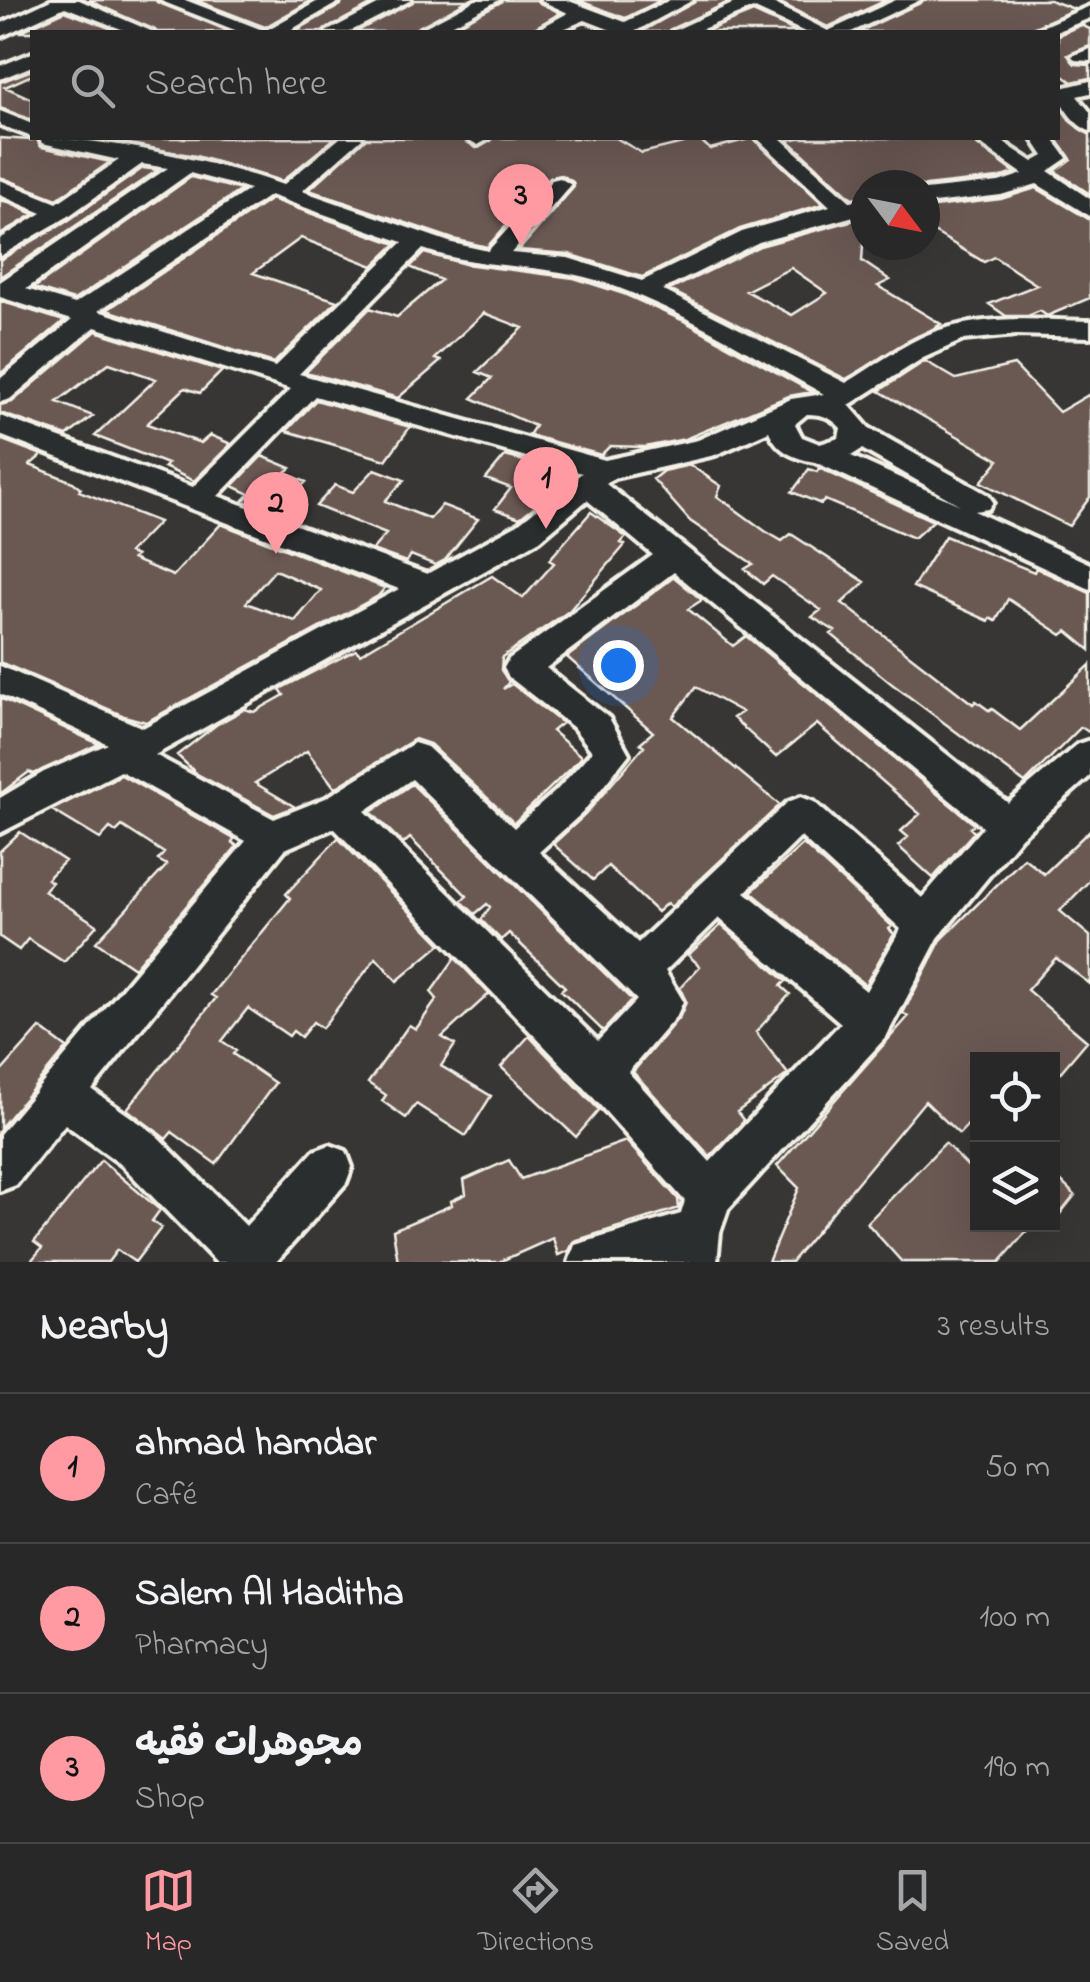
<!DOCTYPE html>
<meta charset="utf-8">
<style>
:root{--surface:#292828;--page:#313030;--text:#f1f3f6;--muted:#a5a6a8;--line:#454445;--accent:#ff9aa2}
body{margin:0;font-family:"Indie Flower","Playpen Sans Arabic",sans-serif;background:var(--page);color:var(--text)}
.controls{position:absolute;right:30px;bottom:30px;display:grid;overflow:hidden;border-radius:0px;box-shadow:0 10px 40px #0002}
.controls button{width:90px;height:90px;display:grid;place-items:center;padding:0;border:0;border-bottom:2px solid var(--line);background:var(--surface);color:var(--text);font:50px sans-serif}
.compass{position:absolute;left:850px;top:170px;width:90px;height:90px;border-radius:50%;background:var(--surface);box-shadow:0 10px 40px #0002;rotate:122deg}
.you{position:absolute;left:618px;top:665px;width:35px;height:35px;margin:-25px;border:8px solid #fff;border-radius:50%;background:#1a73e8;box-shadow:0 0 0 15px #1a73e833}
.badge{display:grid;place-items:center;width:65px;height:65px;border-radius:50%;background:var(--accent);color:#111;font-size:32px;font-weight:700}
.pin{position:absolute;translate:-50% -82px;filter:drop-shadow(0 2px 5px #0008)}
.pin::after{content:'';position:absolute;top:52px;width:35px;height:30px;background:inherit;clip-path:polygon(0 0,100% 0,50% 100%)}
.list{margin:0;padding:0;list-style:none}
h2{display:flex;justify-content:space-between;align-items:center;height:130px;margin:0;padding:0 40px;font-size:42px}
h2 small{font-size:32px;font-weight:400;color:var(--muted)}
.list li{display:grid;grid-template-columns:65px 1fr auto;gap:30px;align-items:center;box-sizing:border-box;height:150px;padding:0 40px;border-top:2px solid var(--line)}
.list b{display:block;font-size:38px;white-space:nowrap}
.list p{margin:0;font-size:32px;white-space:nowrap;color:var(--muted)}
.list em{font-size:32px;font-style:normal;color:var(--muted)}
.icon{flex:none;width:55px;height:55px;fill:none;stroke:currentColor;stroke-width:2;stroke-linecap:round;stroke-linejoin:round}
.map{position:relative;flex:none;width:1090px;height:1262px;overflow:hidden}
.search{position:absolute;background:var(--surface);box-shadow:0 10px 40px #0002;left:30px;right:30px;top:30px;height:110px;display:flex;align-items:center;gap:25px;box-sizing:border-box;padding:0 35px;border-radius:0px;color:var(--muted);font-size:38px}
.sheet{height:580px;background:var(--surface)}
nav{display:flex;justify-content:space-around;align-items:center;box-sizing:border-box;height:140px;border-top:2px solid var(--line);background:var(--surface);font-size:28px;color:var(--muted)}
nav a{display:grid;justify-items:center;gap:5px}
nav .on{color:var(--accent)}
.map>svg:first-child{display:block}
</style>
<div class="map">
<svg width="1090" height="1262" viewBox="0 0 1090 1262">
<rect width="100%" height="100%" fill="#373635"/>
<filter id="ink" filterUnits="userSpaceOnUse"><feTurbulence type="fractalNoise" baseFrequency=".01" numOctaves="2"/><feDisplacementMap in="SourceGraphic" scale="20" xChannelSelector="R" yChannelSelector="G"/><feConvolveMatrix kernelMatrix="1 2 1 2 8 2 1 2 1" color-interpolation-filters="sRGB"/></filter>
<g filter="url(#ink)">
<!-- building -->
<path fill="#6a5952" stroke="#f4f1e8" stroke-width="2.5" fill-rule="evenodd" d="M88 0H155L231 32H156Z
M195 0H312L265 27Z
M342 0H379L323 32H294L341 5Z
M414 0H468L412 32H356Z
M502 0H537L560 13 528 32H445Z
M577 0H661L625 18Z
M696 0H732L668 32H641Z
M775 0H887L828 27Z
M923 0H1050L1074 9 1027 32H859Z
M65 11 120 32H19Z
M753 12 797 32H704Z
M1081 25 1090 29V46L1068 55 1075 64 1090 65V78L1072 82 1058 72V35Z
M32 70V75L5 87 32 99V120L0 108V82Z
M1058 102 1071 122 1090 135V194L1055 171 1071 159 1056 138Z
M0 138 31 140 36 138 41 147 110 162 57 199 0 177Z
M89 138H335L282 181 196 156Z
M366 138H464L476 148 493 138H616L642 153 699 139 710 149 753 138 823 204 740 229 642 277 569 254 519 250 574 187 573 182 562 175 549 178 487 247 453 239 309 190Z
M799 138H969L1015 173 998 178 925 186 865 185V196L852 198 788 140Z
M143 168 158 170 0 277V260L69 220Z
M191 177 241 190 74 300 34 288Z
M1036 188 1090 220V298L1047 316 1040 311 1028 316H1006L989 304 1037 285 994 257 984 262 934 232 925 235V208L1001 199Z
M0 199 34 214 0 235Z
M271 199 396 244 373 266 301 238 253 273 337 301 274 363 107 310Z
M865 217 862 261 890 280 878 286 941 324 846 379 670 290 760 246ZM791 268 827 293 792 315 746 291Z
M424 253 465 264 574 278 624 294 682 320 812 392 789 396 685 439 645 447 610 446 601 455 529 435 535 426 472 398 492 378 477 372 523 328 484 313 435 359 441 361 398 398 306 372 370 308 397 317 441 280 410 267Z
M0 301 64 321 0 374Z
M96 331 222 371 200 393 185 388 147 424 201 443 210 435 231 444 194 481 164 467 167 464 95 436 156 379 109 363 57 402 93 416 67 436 0 413V405L12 402Z
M925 361 956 379 1014 365 1059 412 1090 394V497L1069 526 981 482 999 460 879 391Z
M316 400 410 427 386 460 287 431Z
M0 439 42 455 30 465 73 482 81 488 79 491 159 522 129 553 136 556 132 559 173 576 221 524 385 588 378 596 146 722 124 716 0 662ZM275 570 321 590 295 621 246 603Z
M262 456 291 468 285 473 306 482 274 513 243 501 250 494 233 486Z
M505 456 566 472 550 494 520 518 495 509 511 488 486 479Z
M690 465 721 486 717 496 765 531 782 541 791 534 865 582 842 603 973 704 976 701 990 711 992 709 1020 730 1090 665V733L1081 727 1025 783 892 684 831 634 835 631 812 617 821 610 772 576 763 584 745 569 753 564 690 521 653 479 663 471Z
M819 468 933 521 914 538 825 500 821 504 792 492 809 469 817 472Z
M375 469 404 480 385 501 430 519 442 505 478 519 445 560 435 565 411 555 406 562 372 550 386 534 316 506 335 485 353 492Z
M591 512 626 537 621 543 625 545 569 611 502 657 501 670 509 682 503 689 512 684 562 723 552 731 582 757 514 823 430 744 415 739 335 788 307 751 255 783 295 807 274 815 197 774 177 755 216 725 245 709 254 712 284 695 280 689 356 650 360 654 492 576 523 598 554 563 549 560Z
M945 536 1034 572 1036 568 1090 593V650L1067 631 1062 635 1008 599 996 621 990 618 989 621 913 587Z
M674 577 702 600 688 609 733 646 746 636 974 824 970 828 974 832 933 878 898 846 908 837 901 831 920 814 817 724 776 757 733 718 742 712 696 687 673 717 780 805 671 907 667 903 657 912 608 866 593 880 553 844 585 815 644 746 640 743 653 732 567 657Z
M0 698 99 744 34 774 29 772 0 794Z
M121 775 234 839 232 842 237 846 134 968 96 942 167 865 158 860 164 853 122 826 116 832 110 828 100 839 52 810Z
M412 784 632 1000 603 1031 561 990 565 987 509 933 501 940 481 920 490 907 487 904 475 914 461 901 467 896 410 838 403 844 371 812Z
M1090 830V880L1060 911 1090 936V984L1056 958 1027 990 1087 1041 1052 1082V1060H978V1114L959 1134 925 1101 791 1262H768L799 1188 777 1166 908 1017 903 1013 941 940 1024 858 1044 874Z
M20 832 65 861 47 879 52 882 44 891 97 925 64 962 28 939 19 950 0 937V851Z
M338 838 441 944 397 981 376 958 322 1028 313 1022 301 1037 293 1031 289 1036 248 1008 222 1041 236 1051 233 1054 275 1083 216 1164 172 1132 166 1139 127 1109 216 998 211 995 290 898 286 894Z
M803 844 892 926 889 929 894 934 865 985 751 892Z
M721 925 786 981 781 986 790 994 756 1032 788 1074 737 1112 744 1121 710 1156 633 1072 680 1016 686 1002 680 988 700 966 688 955Z
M455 958 489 994 442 1037 455 1045 441 1066 491 1096 466 1136 416 1104 406 1118 382 1101 386 1095 368 1083 409 1025 416 1029 437 999 431 992Z
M40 1028 67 1048 0 1128V1073Z
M529 1036 599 1110 576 1137 501 1067Z
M626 1141 678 1199 679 1208 574 1241 569 1251 558 1255 553 1238 499 1262H398L393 1230 452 1205 451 1201 466 1194 464 1180 509 1160 521 1179Z
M945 1143 978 1177V1224H1033L1000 1262H902L867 1223Z
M101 1160 160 1210 152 1221 161 1228 135 1262 117 1250 108 1262H30L42 1248 34 1242Z
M1052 1173 1075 1195 1052 1224Z"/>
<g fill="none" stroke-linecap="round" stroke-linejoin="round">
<defs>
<path id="minor" d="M51 0H79L153 32H129L65 7 0 37V24Z
M159 0H185L265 31 320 0 339 2 287 32H240Z
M387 0H411L349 32H326Z
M476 0H499L438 32H415Z
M540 0H566L625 22 670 0H693L634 32H610L611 30 585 20 556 32H533L568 13Z
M741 0H767L828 31 896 0H920L851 32H805L753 8 695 32H671Z
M1090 6V18L1055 32H1030Z
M1090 49V61L1075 60 1072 56Z
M32 53V66L0 79V66Z
M1090 81V93L1077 96 1090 112V131C1076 127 1058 103 1058 89Z
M0 111 32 124V137L0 125Z
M40 138C109 138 216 162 283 185L340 138H362L302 191 452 243 488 251 552 180 560 178 571 185 511 253 568 258 642 281 742 232 830 206 757 138H780L851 202 865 199V213L759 242 662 290 846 383C875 366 902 344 934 332 984 314 1038 320 1090 321V337L1016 335 963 340 923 358 849 405 869 428 988 495 993 502 988 509 974 511 1090 564V589L815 462C794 458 778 452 769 431L715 455 614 478 606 484 1008 803 1078 744 1090 740V776L1021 837 938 938 886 1037 728 1209 720 1232 717 1262H569L575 1245 681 1214 685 1201 584 1087 334 828 285 849 92 1090 154 1133 246 1226 314 1151 330 1145 346 1151 352 1167 346 1183 276 1262H216L122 1165 65 1124 16 1185 0 1191V1134L246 841 121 771 0 833V798L44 772 108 744 0 694V666L143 728 399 589 0 435V416L193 487 291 389 95 327 10 399 0 402V379L72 320 0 297V282L168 168 142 164 67 217 0 256V239L42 213 0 195V180L57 203 119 160 42 143ZM190 173 250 189 75 304 26 289ZM270 195 403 242 275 367 98 311ZM423 249C479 269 540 263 596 280 676 305 751 355 824 394L791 399 698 440 605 460 299 374ZM315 396 582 473 518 524 427 574 218 496ZM807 414C822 414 831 417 841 428L839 438 820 444 802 437 795 424ZM862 449 960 505 851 456ZM587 500 653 555 509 659 504 668 509 677 573 727 592 751 556 791 514 828 427 747 414 743 326 798 274 819 155 755 540 540ZM674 572 983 827 922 898 814 802 801 797 788 802 638 943 539 852 582 813 629 754 609 718 546 668ZM412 779 637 1000 598 1041 365 811ZM801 837 901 929 866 991 745 892ZM719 918 841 1023 710 1162 628 1072 677 1015 683 1001 665 971Z
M490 138 478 145 467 139 468 138Z
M972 138H997L1033 162 1044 156 1032 138H1052L1067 158 1048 171 1090 199V216L1037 184 1001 195 925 204V190L999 182 1023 174Z"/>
</defs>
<!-- minor casing -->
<use href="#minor" stroke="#f4f1e8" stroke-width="8"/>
<!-- minor -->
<use href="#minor" fill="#2a2d2e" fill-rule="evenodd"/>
</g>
</g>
</svg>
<div class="controls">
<button><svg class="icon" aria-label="locate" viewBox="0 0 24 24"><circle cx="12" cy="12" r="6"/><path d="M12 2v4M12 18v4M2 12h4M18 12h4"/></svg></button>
<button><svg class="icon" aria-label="layers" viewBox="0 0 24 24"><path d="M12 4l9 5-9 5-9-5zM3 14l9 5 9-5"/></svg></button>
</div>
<svg class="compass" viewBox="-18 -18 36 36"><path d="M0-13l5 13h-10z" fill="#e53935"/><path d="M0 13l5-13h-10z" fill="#a5a6a8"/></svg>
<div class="you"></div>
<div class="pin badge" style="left:546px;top:529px">1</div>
<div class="pin badge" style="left:276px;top:554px">2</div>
<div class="pin badge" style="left:521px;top:246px">3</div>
<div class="search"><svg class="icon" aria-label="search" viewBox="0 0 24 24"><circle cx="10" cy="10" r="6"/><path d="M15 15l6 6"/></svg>Search here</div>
</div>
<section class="sheet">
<h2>Nearby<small>3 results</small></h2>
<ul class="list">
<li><span class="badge">1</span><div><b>ahmad hamdar</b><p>Café</p></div><em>50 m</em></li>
<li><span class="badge">2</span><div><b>Salem Al Haditha</b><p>Pharmacy</p></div><em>100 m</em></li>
<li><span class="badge">3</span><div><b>مجوهرات فقيه</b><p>Shop</p></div><em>190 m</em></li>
</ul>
</section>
<nav>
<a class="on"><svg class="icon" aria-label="map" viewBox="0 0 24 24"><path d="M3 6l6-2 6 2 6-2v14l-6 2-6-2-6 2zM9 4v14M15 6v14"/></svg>Map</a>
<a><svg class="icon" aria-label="directions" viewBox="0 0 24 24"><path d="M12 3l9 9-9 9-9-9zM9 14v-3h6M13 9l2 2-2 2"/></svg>Directions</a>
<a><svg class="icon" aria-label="saved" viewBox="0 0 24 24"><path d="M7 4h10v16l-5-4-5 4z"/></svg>Saved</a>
</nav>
